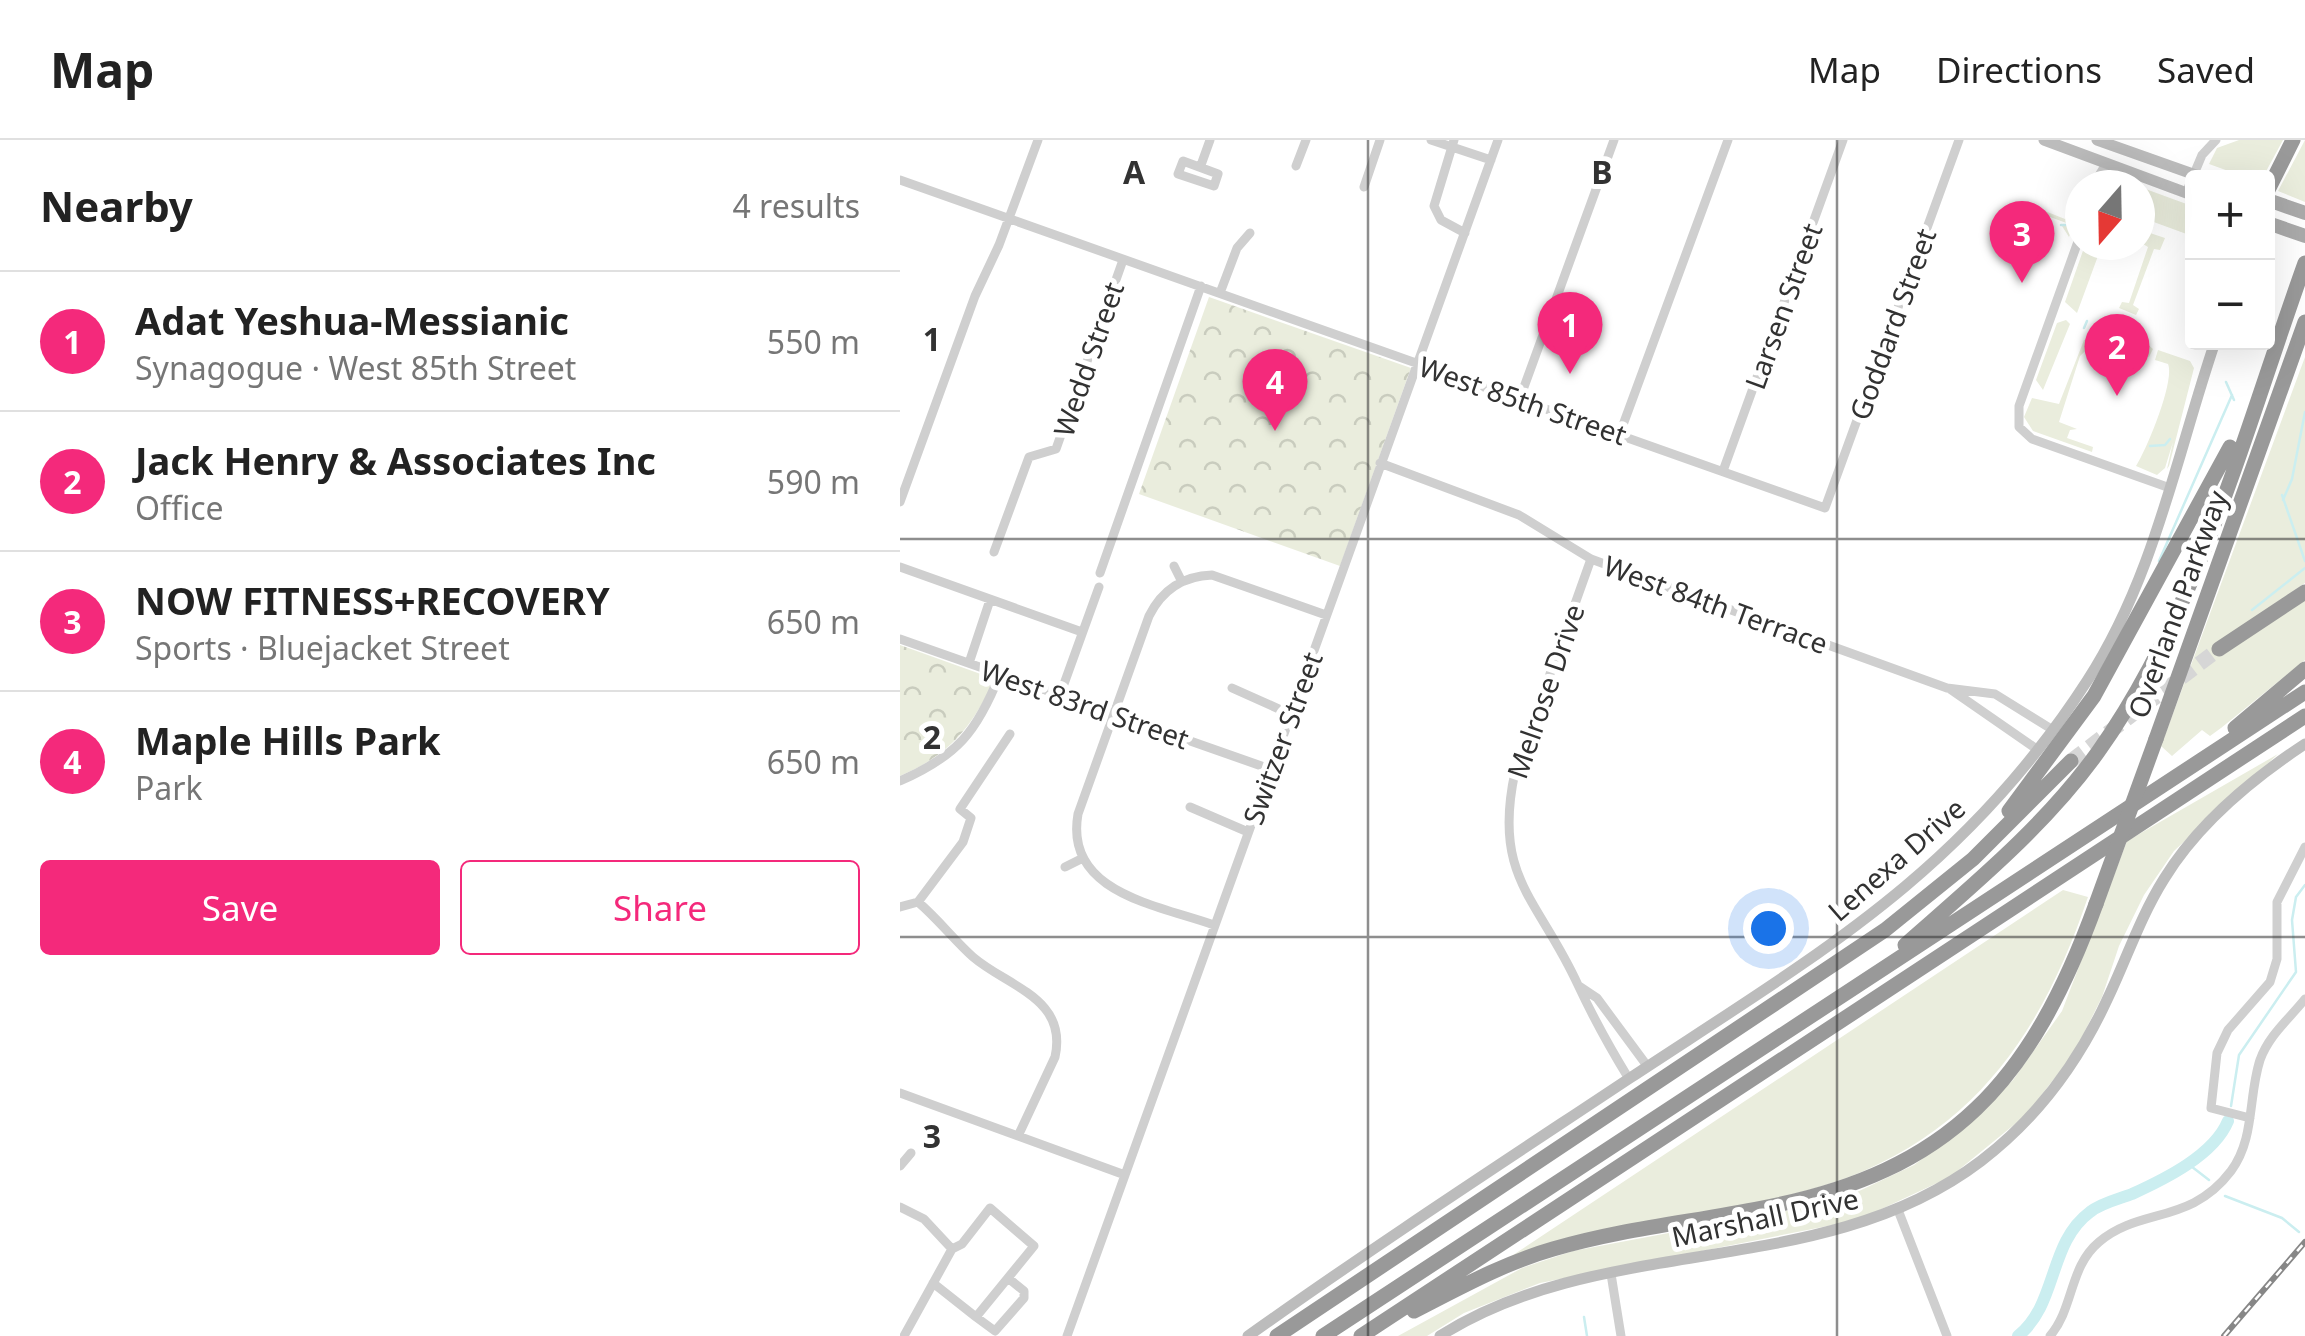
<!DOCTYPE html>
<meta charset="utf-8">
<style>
:root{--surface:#fff;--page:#f2f2f2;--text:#222;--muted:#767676;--line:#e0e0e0;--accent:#f4297b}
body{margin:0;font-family:"Noto Sans",sans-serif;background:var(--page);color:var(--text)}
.controls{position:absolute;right:30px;top:30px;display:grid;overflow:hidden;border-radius:10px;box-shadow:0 10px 40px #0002}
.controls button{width:90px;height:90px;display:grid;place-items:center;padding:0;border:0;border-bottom:2px solid var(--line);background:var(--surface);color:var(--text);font:50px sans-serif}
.compass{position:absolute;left:1165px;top:30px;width:90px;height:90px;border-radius:50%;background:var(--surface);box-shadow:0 10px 40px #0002;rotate:200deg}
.you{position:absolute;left:868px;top:788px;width:35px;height:35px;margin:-25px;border:8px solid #fff;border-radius:50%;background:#1a73e8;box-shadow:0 0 0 15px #1a73e833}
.badge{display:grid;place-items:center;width:65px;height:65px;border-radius:50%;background:var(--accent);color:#fff;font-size:32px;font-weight:700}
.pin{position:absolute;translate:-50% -82px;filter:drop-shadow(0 2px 5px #0008)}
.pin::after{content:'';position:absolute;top:52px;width:35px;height:30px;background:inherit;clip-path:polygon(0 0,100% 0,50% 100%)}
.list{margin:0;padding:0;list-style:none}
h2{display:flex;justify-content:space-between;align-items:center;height:130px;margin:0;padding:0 40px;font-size:42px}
h2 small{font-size:32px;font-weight:400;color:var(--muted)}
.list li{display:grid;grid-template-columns:65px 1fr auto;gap:30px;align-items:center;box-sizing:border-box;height:140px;padding:0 40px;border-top:2px solid var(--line)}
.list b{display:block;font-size:38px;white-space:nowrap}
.list p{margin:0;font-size:32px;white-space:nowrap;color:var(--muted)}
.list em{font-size:32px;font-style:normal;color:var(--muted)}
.actions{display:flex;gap:20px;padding:30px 40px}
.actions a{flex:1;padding:22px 0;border:2px solid var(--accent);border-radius:10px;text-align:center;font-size:35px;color:var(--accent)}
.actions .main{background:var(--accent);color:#fff}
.map{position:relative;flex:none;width:1405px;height:1196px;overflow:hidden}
header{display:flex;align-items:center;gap:60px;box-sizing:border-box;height:140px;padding:0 50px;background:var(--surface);border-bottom:2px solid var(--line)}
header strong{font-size:48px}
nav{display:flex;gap:55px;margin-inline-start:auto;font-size:35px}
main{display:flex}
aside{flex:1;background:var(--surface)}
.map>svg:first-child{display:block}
</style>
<header>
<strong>Map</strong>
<nav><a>Map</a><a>Directions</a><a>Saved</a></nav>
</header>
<main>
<aside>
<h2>Nearby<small>4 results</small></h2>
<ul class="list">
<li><span class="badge">1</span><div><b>Adat Yeshua-Messianic</b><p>Synagogue · West 85th Street</p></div><em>550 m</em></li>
<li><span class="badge">2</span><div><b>Jack Henry &amp; Associates Inc</b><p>Office</p></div><em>590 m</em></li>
<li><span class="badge">3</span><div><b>NOW FITNESS+RECOVERY</b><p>Sports · Bluejacket Street</p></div><em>650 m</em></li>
<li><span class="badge">4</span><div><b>Maple Hills Park</b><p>Park</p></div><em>650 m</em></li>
</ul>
<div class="actions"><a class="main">Save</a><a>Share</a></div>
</aside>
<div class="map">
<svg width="1405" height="1196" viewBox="0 0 1405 1196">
<defs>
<pattern id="forest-crowns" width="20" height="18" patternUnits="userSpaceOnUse" patternTransform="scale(2.5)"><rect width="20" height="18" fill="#eaeddd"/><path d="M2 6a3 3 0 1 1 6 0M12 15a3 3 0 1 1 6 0" fill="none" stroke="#c9ccbe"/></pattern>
</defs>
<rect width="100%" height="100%" fill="#fff"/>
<!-- grass -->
<path fill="#eaeddd" d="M1339 0H1383L1363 37H1345L1309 24 1317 8Z
M1405 0V62L1378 51Z
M1240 47 1292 66V96L1240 77Z
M1124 63 1165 79 1179 69 1169 97 1162 86 1169 84 1123 67 1122 72Z
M1247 92 1265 98 1260 110 1254 109 1233 165 1239 169 1236 175 1219 168 1222 162 1229 163 1248 107 1243 104Z
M1185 105H1202L1177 173 1165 162Z
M1166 180 1170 184 1143 250 1136 240 1157 183Z
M1227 186 1253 209 1249 217 1214 204 1219 189Z
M1184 200 1207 201 1206 205 1195 202 1180 216 1159 282 1177 289 1170 290 1167 298 1193 307 1192 312 1133 291 1124 277 1132 258 1159 264Z
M1258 210 1290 221 1294 228 1269 326 1267 329 1273 302 1265 328 1257 335 1236 326C1248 307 1275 240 1268 224L1255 220Z
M1405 217V443L1315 505 1405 456V520L1321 588 1310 596 1302 590 1272 616 1261 606Z
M1378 614 1274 711 1244 755 1219 806 1202 857 1174 913 1126 975 1050 1037 958 1080 640 1143 564 1173 527 1196H498L622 1128 673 1111 938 1061 1014 1025 1063 989 1113 940 1162 871 1227 701Z
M1163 750 1188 757C1144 886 1081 985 949 1037 901 1055 850 1063 801 1075 736 1089 672 1108 607 1119Z"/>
<!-- forest -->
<path fill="url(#forest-crowns)" d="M309 157 511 228 440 426 239 354Z
M0 505 89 537 92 545C69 591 48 615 0 636Z"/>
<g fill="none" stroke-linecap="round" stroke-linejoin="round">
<!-- stream -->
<path stroke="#cbeef0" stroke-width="2.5" d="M1161 85H1168
M1184 188 1187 181
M1326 242 1334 260
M1250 306 1265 305 1270 299
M1382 355 1405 421
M1383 360 1392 339 1405 272
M1259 421 1332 255
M1352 470 1405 428
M1331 966 1339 915 1396 832 1392 780 1396 757 1405 745
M1287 1023 1309 1040
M1325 1056 1382 1078 1399 1092
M684 1177 687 1196"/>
<!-- river -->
<path stroke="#cbeef0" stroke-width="12" d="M1118 1196C1158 1164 1148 1103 1190 1072 1201 1063 1219 1059 1232 1054 1265 1039 1314 1015 1328 981"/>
<!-- highway-tunnel -->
<path stroke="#d6d6d6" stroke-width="15" stroke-dasharray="15 8" stroke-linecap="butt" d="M1171 621 1319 509"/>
<!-- street -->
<path stroke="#cfcfcf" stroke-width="9" d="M531 0 591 20
M554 0 534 66 541 80 565 93
M283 21 318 34 314 46 278 34Z
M301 25 310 0
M396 26 406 0
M0 40 925 368 1059 0
M1193 45 1206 24
M1204 45 1206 24
M464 47 480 0
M1286 53 1302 15 1316 0
M1180 96 1119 266V287L1132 299 1270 348
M320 153 337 108 350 93
M620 258 714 0
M720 293 828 0
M480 323 619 375 691 419 718 429 1047 548 1095 554 1153 590
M823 331 943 0
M0 362 75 156 99 105 138 0
M94 412 129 317 156 309 223 120
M691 419 615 632C592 738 639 759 678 845 693 877 710 908 729 939
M274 426 282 442
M0 427 182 492
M200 433 301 146
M0 499 370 629
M69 523 90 460
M332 548 390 574
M1050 549 1138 610
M160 555 199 447
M0 641C57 616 77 592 100 534
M290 667 348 692
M165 727 183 718
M18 762C38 779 54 800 73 817 108 847 168 858 155 917L118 996
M0 767 18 762 63 702 71 678 60 669 110 594
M314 785C258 765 164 753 178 674L249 476C262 450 283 436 312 435L426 475
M679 846 697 858 748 927
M0 953 225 1035
M1350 978 1311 968 1317 913 1328 890 1370 842 1377 819V762L1405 707
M0 1026 11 1013
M0 1067 24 1079 52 1109 4 1196
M998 1070 1047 1196
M711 1134 721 1196
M33 1143 76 1177 134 1106 90 1068 62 1104 52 1109
M76 1177 95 1191 124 1158V1151L108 1138
M167 1196 598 0
M1150 1196C1174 1168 1169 1127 1199 1102 1240 1067 1290 1085 1331 1031 1355 999 1348 957 1360 920 1369 895 1389 879 1405 859"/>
<!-- secondary -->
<path stroke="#bcbcbc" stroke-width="11" d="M1144 0 1292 55
M1197 0 1304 38
M348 1196C473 1107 602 1023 730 938 915 816 1063 733 1187 541 1254 438 1276 317 1315 202
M540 1196C705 1091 922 1142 1081 1021 1136 979 1177 924 1206 862 1226 821 1239 779 1264 739 1297 685 1352 639 1405 604"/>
<!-- primary -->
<path stroke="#aaa" stroke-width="14" d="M1368 60 1405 73
M1368 83 1405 96"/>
<!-- highway -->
<path stroke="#999" stroke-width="15" d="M1368 50 1393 0
M1319 509 1405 452
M1335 588 1405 529
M1256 599 1405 182
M1109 671 1194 556 1330 307
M1005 805C1073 745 1145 686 1198 612 1300 468 1346 287 1405 123
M514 1171C559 1148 604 1123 653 1109 721 1089 792 1082 862 1068 1052 1032 1132 940 1196 764
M377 1196 985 790 1073 719 1171 621
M423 1196 1405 552
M461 1196 1405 576"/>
<defs>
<path id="rail" d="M1324 1196 1405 1102"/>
</defs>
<!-- rail casing -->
<use href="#rail" stroke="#878787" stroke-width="6"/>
<!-- rail -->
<use href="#rail" stroke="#fff" stroke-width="2.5" stroke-dasharray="8" stroke-linecap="butt"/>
<!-- highway-bridge -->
<path stroke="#999" stroke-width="15" d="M1196 764 1256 599"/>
</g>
<!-- grid -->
<path fill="none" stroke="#323232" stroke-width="2.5" stroke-opacity="0.55" d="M468 0V1196M937 0V1196M0 399H1405M0 797H1405"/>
<g text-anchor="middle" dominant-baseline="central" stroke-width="10" stroke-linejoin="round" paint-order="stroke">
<!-- street labels -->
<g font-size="28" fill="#323232" stroke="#fff">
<text transform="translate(883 166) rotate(-70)">Larsen Street</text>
<text transform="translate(992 184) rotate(-70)">Goddard Street</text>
<text transform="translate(188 219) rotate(-71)">Wedd Street</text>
<text transform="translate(623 260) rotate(19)">West 85th Street</text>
<text transform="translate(816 464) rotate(20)">West 84th Terrace</text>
<text transform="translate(1277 464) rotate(-70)">Overland Parkway</text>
<text transform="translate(645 551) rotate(-71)">Melrose Drive</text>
<text transform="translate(185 564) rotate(19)">West 83rd Street</text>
<text transform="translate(382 598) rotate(-70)">Switzer Street</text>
<text transform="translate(996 719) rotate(-41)">Lenexa Drive</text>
<text transform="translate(865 1077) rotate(-12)">Marshall Drive</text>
</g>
</g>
<g font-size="32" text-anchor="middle" font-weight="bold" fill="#323232" stroke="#fff" stroke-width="10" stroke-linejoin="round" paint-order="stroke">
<text x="234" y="44">A</text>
<text x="702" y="44">B</text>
<text x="32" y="211">1</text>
<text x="32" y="609">2</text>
<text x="32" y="1008">3</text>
</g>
</svg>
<div class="controls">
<button>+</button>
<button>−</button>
</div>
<svg class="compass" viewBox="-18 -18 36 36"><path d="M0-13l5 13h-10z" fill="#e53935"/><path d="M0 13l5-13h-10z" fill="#767676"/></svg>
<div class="you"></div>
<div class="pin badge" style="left:670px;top:234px">1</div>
<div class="pin badge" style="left:1217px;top:256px">2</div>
<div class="pin badge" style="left:1122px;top:143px">3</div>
<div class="pin badge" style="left:375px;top:291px">4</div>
</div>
</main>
